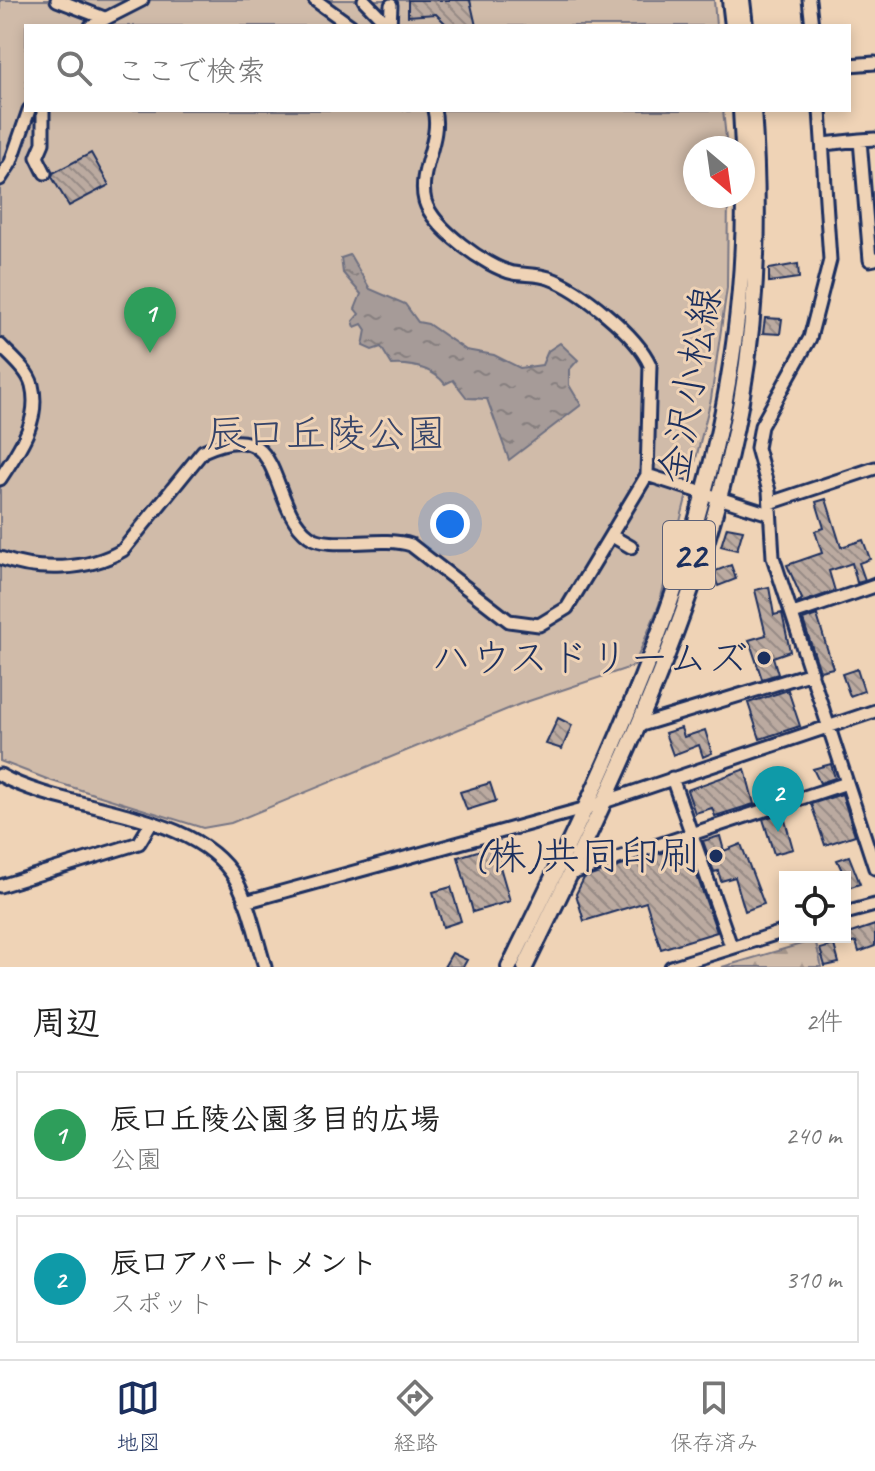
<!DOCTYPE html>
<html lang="ja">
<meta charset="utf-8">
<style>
:root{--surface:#fff;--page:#f2f2f2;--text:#222;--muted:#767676;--line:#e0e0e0;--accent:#1b2f5e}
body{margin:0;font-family:Caveat,"Klee One",sans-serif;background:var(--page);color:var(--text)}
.controls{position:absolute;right:24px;bottom:24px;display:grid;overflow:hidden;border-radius:0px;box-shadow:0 4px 12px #0003}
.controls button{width:72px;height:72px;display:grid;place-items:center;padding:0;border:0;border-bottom:2px solid var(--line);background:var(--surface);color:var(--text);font:40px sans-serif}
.compass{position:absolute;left:683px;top:136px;width:72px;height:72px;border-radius:50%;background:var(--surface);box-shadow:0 4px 12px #0003;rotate:151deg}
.you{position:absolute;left:450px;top:524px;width:28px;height:28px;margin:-20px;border:6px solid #fff;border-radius:50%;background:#1a73e8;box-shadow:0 0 0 12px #1a73e833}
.badge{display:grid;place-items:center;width:52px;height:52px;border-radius:50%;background:var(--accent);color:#fff;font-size:26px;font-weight:700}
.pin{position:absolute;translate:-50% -66px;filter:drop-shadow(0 2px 4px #0008)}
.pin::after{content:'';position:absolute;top:42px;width:28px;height:24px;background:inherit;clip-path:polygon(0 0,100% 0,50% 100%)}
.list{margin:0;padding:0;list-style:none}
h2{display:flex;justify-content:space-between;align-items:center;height:104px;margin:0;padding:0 32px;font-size:34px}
h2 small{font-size:26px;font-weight:400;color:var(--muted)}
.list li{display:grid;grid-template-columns:52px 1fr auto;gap:24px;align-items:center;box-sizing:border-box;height:128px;margin:0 16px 16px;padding:0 16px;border:2px solid var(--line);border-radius:0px}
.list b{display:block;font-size:30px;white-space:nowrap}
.list p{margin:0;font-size:26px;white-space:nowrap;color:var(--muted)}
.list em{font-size:26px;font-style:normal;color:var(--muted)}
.icon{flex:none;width:44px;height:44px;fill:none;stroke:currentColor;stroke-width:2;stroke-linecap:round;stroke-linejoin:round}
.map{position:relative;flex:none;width:875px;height:967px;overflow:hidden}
.search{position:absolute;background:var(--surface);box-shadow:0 4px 12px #0003;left:24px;right:24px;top:24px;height:88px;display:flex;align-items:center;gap:20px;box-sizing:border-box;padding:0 28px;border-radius:0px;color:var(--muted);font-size:30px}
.sheet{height:392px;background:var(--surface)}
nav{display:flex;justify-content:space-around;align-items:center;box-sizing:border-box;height:112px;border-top:2px solid var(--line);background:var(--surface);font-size:22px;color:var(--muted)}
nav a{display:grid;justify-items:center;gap:4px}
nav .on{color:var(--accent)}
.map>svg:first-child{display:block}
</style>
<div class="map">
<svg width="875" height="967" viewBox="0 0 875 967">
<defs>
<pattern id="forest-firs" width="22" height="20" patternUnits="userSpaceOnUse" patternTransform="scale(2)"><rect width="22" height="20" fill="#d0bba9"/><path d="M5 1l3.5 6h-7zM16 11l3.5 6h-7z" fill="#a8988d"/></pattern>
<pattern id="water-ripples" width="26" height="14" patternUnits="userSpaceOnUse" patternTransform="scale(2)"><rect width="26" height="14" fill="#a69b98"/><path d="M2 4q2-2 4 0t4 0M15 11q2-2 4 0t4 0" fill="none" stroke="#867f7f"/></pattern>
<pattern id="building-back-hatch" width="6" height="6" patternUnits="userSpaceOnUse" patternTransform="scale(2)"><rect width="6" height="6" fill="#bbaaa0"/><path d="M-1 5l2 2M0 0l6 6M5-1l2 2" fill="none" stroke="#978b86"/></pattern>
</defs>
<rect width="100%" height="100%" fill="#efd3b6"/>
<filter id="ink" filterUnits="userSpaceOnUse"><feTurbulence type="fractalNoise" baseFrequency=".0125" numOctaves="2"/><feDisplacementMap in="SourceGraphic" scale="16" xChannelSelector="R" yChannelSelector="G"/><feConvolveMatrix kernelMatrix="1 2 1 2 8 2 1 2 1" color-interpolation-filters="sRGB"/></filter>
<g filter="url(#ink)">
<!-- forest -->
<path fill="url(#forest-firs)" stroke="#767584" stroke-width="2" d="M815 940 822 967H722Z"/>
<!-- park -->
<path fill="#d0bba9" stroke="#767584" stroke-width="2" d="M0 0H714L716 26H26V110H723L727 148H695V196H728L727 288 711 399 659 605 634 666 520 704 231 823 203 828 52 781 0 761Z"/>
<!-- water -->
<path fill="url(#water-ripples)" stroke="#6e7081" stroke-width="2" d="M350 255 370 289 405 304 418 322 428 324 466 350 494 355 520 368 542 365 548 351 560 343 578 360 569 370V385L581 405 509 460 487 399 467 398 453 380 445 384C432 368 412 364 392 365L381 347 372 350 363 346 366 330 362 324 355 327 353 321 359 314 355 309 361 294 343 273 341 258Z"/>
<!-- building -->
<path fill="url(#building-back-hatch)" stroke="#1b2f5e" stroke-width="2" d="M408 0H470L476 26H448L436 14 408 16Z
M91 153 109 185 69 206 52 177 53 173Z
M798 264 799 278 769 282V269Z
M765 318 782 319 780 334 763 333Z
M826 499 841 547 863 540 870 559 859 563 865 580 875 576V578L857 583 852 563 829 571 835 591 797 604 802 599 787 565 822 553 815 531 824 528 816 502Z
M727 527 743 530 737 550 721 546Z
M731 565 736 579 718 586 713 572Z
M769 587 774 615 782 613 790 651 773 657 778 674 762 679 749 640 766 635 755 590Z
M817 615 833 668 820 671 803 620Z
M857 669 864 691 850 696 842 674Z
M788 690 800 726 760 739 748 703Z
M558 718 572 725 562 749 546 744Z
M681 728 684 737 705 730 712 753 703 757 699 745 673 755 665 733Z
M831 764 835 778 820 783 813 769Z
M745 769 754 804 715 816 712 808 695 813 687 790Z
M490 783 496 801 467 810 460 792Z
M842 794 855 835 825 845 811 804Z
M783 813 793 849 774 854 763 819Z
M720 836 724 851 741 844 764 904 745 911 735 877 721 881 718 871 714 872 703 841Z
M686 845 717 932 661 949 646 902 584 921 576 894 584 878Z
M494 846 510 901 473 912 458 857Z
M849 856 860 884 845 889V877L837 860Z
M451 887 461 921 443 927 433 892Z
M875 925V946L859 952 856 942 848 944 845 935Z
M834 945 839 963 825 966 820 949Z
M452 953 467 960 463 967H444Z"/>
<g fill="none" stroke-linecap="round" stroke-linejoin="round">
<defs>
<path id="minor" d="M57 0 104 18
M315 0 351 26
M364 0 389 26
M809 0 812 26
M91 26 142 0
M390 26 391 5
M849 65 875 63
M43 110V143L37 157 45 173
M820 110 830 260 810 338 761 426 757 448 769 491 773 557 875 868
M875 139 860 140 870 260 875 259
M824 144 860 140
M0 179 11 162 29 110
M0 345C10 356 28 370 32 385 41 421 18 451 0 479
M647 475 769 514
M770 503 875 468
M612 536 631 547
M0 558C38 572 88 571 123 550L203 451C287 412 266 504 309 536 329 551 381 535 411 545L509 621 539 625 567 608 647 475 650 365C637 335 580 289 549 278 538 274 525 275 513 273 486 267 433 228 425 201 417 170 442 140 434 110
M793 614 875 586
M638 726 812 673
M0 775C67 813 196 809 236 880 250 906 256 938 265 967
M672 778 731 946
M570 874 847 783
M0 886 139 843 151 823
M245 902 583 809 875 711
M845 913 875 905
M671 967 785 931"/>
<path id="major" d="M730 0 733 26
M742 0 745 26
M509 967C648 685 765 434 741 110
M525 967C613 786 705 601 741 401 758 306 760 206 753 110"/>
</defs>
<!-- minor casing -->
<use href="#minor" stroke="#1b2f5e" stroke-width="17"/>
<!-- major casing -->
<use href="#major" stroke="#1b2f5e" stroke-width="20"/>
<!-- minor -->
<use href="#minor" stroke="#efd3b6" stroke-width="11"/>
<!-- major -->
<use href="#major" stroke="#efd3b6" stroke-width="14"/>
</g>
</g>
<!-- markers -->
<g fill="#1b2f5e" stroke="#efd3b6" stroke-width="3">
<circle cx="764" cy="658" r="8"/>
<circle cx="716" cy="856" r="8"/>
</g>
<g text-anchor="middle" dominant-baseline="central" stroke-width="6" stroke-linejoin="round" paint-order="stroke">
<!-- shield labels -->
<rect fill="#efd3b6" stroke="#5b6078" stroke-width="2" x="663" y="521" width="52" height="68" rx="6"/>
<g font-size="38" font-weight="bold" fill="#1b2f5e">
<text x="689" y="555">22</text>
</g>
<!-- street labels -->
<g font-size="40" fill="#1b2f5e" stroke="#efd3b6">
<text transform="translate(690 385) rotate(-80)">金沢小松線</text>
</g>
<!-- park labels -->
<g font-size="40" fill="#364469" stroke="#efd3b6">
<text x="326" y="434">辰口丘陵公園</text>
</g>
<!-- poi labels -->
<g font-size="40" fill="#1b2f5e" stroke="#efd3b6" text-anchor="end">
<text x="748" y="658">ハウスドリームズ</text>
<text x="700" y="856">(株)共同印刷</text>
</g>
</g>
</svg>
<div class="controls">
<button><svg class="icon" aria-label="locate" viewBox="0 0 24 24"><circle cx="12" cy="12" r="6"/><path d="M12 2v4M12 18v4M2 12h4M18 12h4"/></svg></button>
</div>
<svg class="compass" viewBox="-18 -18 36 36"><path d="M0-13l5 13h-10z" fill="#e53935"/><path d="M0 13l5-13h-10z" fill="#767676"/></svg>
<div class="you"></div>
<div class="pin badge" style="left:150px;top:353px;background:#2e9e5b">1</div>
<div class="pin badge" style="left:778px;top:832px;background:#0f9aa8">2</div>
<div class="search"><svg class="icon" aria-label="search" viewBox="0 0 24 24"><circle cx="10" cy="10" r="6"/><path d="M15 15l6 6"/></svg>ここで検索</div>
</div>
<section class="sheet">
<h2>周辺<small>2件</small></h2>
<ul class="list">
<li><span class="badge" style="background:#2e9e5b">1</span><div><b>辰口丘陵公園多目的広場</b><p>公園</p></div><em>240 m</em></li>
<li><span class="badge" style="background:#0f9aa8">2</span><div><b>辰口アパートメント</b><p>スポット</p></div><em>310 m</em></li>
</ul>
</section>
<nav>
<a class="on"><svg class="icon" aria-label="map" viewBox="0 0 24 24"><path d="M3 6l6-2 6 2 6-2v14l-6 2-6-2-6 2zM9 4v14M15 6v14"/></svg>地図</a>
<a><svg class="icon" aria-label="directions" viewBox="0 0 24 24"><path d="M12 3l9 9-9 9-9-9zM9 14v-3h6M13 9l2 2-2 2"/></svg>経路</a>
<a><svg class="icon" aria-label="saved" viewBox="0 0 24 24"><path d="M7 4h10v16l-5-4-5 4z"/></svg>保存済み</a>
</nav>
